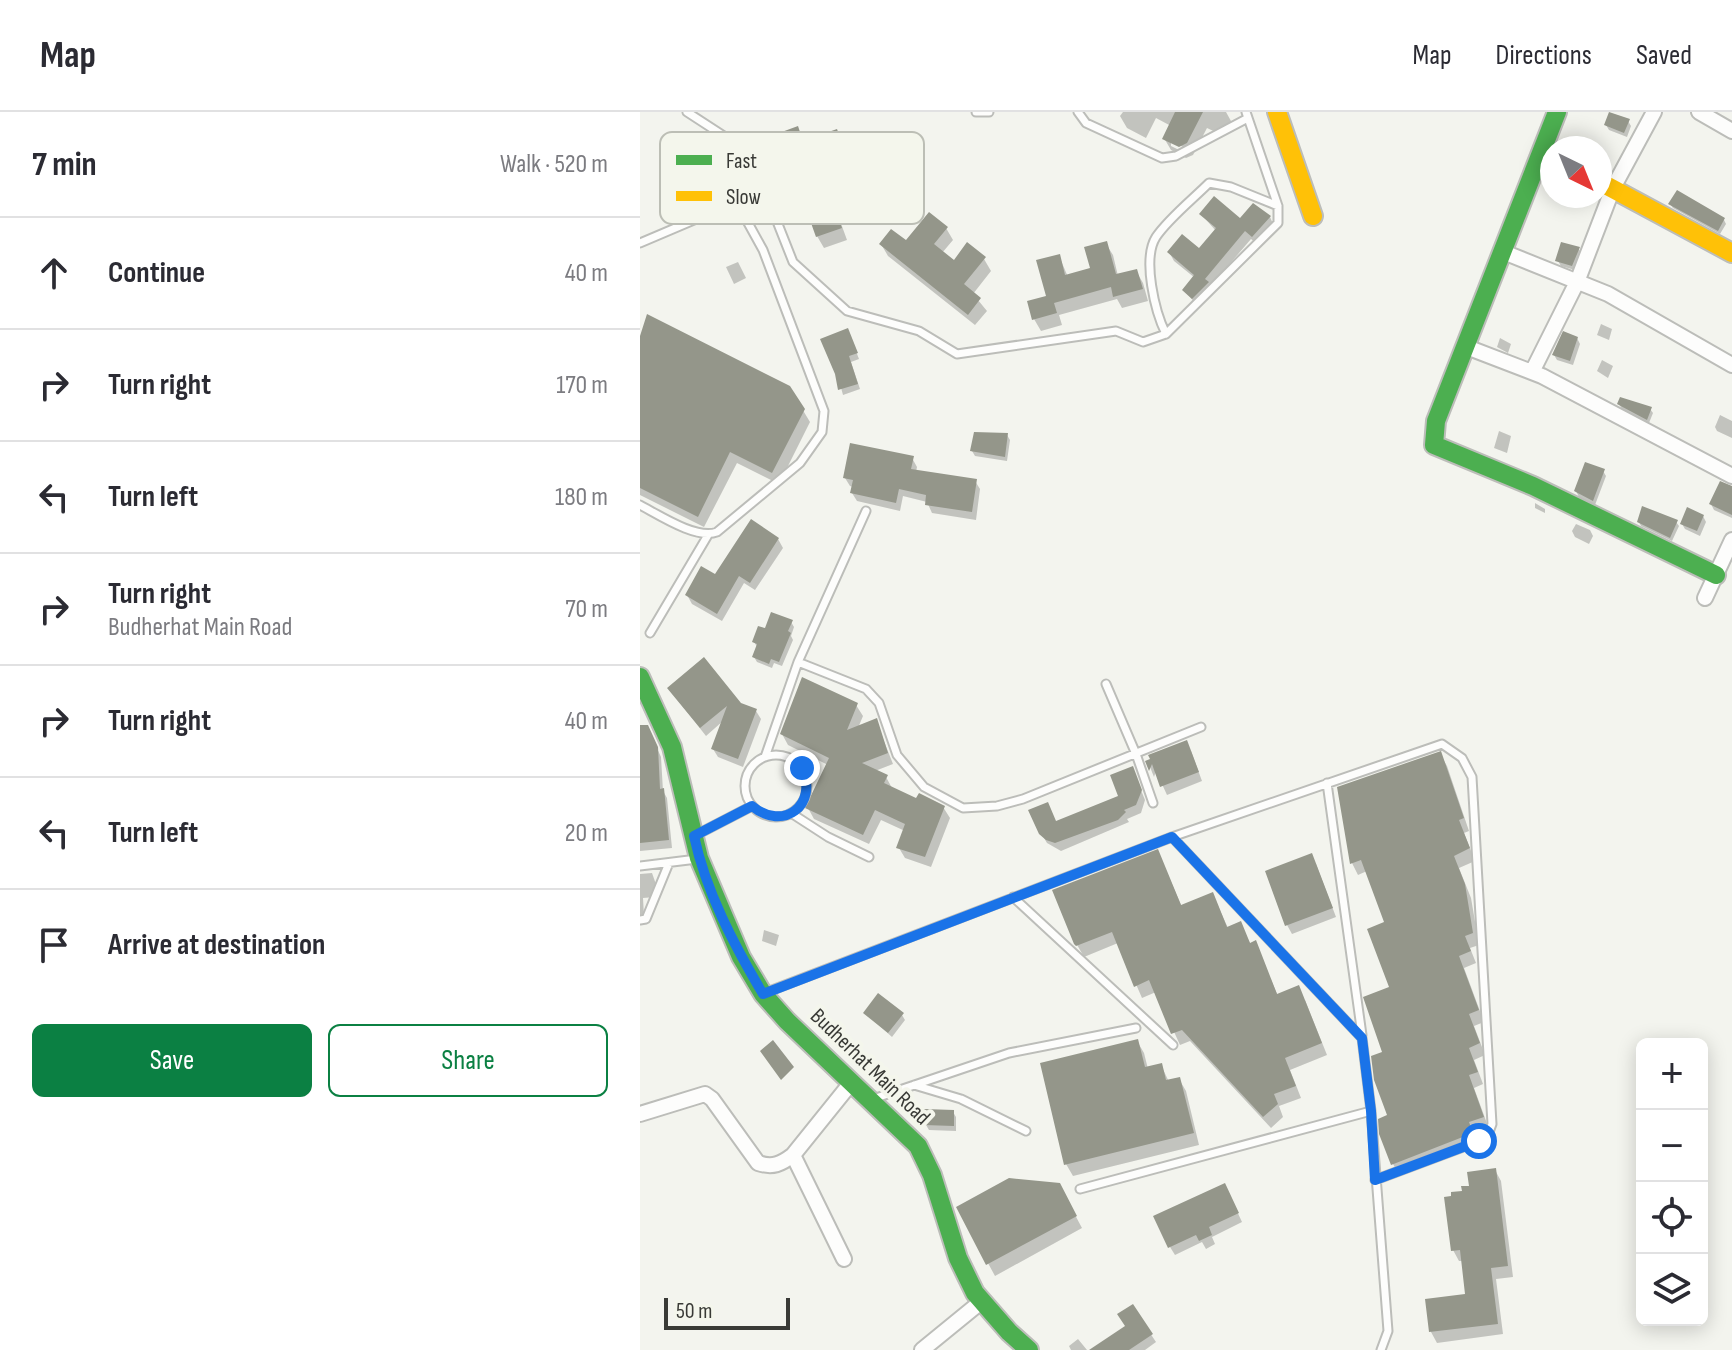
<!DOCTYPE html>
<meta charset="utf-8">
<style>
:root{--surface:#fff;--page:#f7f7f7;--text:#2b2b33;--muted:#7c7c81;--line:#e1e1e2;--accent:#0b8043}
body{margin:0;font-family:"Sofia Sans Condensed",sans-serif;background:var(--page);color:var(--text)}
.controls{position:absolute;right:24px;bottom:24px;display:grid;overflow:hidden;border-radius:12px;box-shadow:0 4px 20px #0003}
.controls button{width:72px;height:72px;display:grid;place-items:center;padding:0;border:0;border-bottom:2px solid var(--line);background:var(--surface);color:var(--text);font:40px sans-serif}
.compass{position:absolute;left:900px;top:24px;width:72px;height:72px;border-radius:50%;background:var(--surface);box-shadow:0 4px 20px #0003;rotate:137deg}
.scale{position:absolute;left:24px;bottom:20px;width:126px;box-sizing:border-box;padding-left:8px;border:4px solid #393a36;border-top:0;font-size:22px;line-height:28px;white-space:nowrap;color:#393a36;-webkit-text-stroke:6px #f4f6ec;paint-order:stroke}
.stop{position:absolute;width:24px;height:24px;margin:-18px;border:6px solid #1a73e8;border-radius:50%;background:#fff}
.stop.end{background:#1a73e8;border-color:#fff;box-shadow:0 2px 8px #0008}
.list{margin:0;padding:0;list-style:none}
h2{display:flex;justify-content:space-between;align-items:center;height:104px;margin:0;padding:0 32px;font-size:34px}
h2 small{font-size:26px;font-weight:400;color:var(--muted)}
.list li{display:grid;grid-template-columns:52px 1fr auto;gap:24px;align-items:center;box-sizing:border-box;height:112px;padding:0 32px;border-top:2px solid var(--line)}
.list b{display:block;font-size:30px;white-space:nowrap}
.list p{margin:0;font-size:26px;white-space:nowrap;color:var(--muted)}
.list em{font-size:26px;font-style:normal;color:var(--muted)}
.actions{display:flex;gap:16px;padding:24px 32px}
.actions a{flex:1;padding:18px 0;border:2px solid var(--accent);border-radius:12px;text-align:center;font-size:28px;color:var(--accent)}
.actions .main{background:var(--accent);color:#fff}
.icon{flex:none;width:44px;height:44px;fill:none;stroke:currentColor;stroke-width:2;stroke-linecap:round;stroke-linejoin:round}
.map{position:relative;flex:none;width:1092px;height:1238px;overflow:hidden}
header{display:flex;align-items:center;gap:48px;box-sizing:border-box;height:112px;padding:0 40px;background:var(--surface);border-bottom:2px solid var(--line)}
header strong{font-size:38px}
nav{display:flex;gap:44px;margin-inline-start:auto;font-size:28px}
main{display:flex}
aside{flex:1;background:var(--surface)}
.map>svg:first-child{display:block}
</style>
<header>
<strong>Map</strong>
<nav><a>Map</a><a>Directions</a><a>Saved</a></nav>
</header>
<main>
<aside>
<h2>7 min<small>Walk · 520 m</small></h2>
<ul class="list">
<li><svg class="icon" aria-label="ahead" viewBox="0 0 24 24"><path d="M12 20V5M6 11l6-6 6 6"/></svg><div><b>Continue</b></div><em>40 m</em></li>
<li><svg class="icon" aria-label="right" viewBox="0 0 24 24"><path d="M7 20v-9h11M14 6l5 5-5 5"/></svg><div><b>Turn right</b></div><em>170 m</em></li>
<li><svg class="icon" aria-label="left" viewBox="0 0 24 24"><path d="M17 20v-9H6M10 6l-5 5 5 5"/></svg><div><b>Turn left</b></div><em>180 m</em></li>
<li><svg class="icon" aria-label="right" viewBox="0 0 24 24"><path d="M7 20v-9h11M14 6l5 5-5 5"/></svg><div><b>Turn right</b><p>Budherhat Main Road</p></div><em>70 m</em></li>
<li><svg class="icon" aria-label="right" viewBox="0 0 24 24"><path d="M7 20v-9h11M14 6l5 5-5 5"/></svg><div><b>Turn right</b></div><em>40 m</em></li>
<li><svg class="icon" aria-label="left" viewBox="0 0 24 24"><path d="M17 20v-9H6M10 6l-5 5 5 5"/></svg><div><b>Turn left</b></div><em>20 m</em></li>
<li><svg class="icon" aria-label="arrive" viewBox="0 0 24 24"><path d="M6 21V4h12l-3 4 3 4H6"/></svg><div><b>Arrive at destination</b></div></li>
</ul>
<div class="actions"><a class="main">Save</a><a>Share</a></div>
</aside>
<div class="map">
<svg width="1092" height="1238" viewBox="0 0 1092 1238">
<rect width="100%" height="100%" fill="#f3f4ee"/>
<!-- shadow -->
<path fill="#0003" fill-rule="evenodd" d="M483 0H586L591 9 584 24 567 16 553 43 546 46 531 38 524 26 531 14 516 6 506 26 487 16 480 4ZM531 29 549 38 547 42 531 34Z
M988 9 991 14 987 25 969 18 966 13Z
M157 17 164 31 197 20 230 96 199 106 207 128 184 136 177 124Z
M1030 92 1084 108 1086 112 1080 122 1033 96Z
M561 102 600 109 630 105 634 114 618 133 611 127 570 175 558 194 544 178 555 166 534 149 529 140 559 138 576 119Z
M306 116 313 128 302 141 314 150 344 147 351 159 333 182 347 199 335 213 248 144 241 132 266 131Z
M466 132 473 143 478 164 496 159 503 171 508 189 482 196 477 187 419 203 422 213 401 219 394 207 408 185 419 144 428 165 452 158Z
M938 136 942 142 935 158 921 154 918 149Z
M98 150 106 166 94 172 86 155Z
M961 212 972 217 969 228 957 223Z
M210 224 219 247 211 250 220 277 203 283 197 261Z
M860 226 871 232 868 241 857 235Z
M937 226 940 232 933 253 917 248 914 243Z
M0 230 149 275 170 310 139 372 97 351 64 415 0 383Z
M962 248 973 254 968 266 957 259Z
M979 292 1010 297 1013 301 1009 311 982 297Z
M1080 303 1092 309V326L1077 319 1075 315Z
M859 319 871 324 867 341 854 336Z
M367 323 370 328 367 349 335 344 332 339Z
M272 346 277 355 276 360 335 369 340 377 336 408 292 401 287 390 263 384 260 399 217 389 212 381 213 375 210 374 205 366Z
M963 359 966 364 955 393 939 385 936 379Z
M1092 376V406L1074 398 1071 392Z
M895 391 905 397V401L895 396Z
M1063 404 1066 410 1060 424 1045 417 1042 412Z
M999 410H1036L1039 414 1032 429 1001 414Z
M936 412 950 418 953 424 949 432 935 425 932 419Z
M138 427 143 436 115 478 104 471 82 509 52 492 47 483Z
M151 510 154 515 151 524 153 528 142 554 134 551 132 556 117 550 114 545 118 536 114 530 126 519Z
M29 577 116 599 121 607 103 655 78 645 73 637 83 609 66 624Z
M216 593 223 604 218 616 236 609 253 652 235 659 246 665 252 676 277 689 303 695 310 706 291 755 265 746 259 736 265 719 241 708 229 732 174 707 168 696 188 653 148 633 142 622Z
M0 615 11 623 21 645 23 679 27 686 32 736 0 739Z
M551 639 562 669 527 683 516 659 514 665 508 650Z
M800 642 807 654 829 719 824 721 835 749 819 756 831 786 839 833 830 836 836 851 824 856 844 910 834 914 845 943 834 948 843 972 834 976 849 1017 834 1023 838 1033 760 1064 753 1052 745 941 751 877 747 811 727 759 718 763 712 751 700 676Z
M492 656 505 688 501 701 487 707 489 710 421 739 407 731 401 721 416 711 481 685Z
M518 740 542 795 573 783 588 816 600 812 611 833 615 831 638 884 665 888 687 943 650 958 661 986 639 994 643 1005 631 1016 550 929 540 933 516 880 502 886 478 831 444 845 436 831Z
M676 752 696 805 652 822 647 813Z
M12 761 18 778 15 785 3 786 4 804 0 805V762Z
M124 818 139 823 136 834 122 829Z
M225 901 262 903 265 908 252 925Z
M497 929 504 941 508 957 521 953 529 970 539 967 546 979 559 1033 433 1064 426 1052Z
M313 1000 316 1005V1019L289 1018 286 1013Z
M855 1058 861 1069 873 1165 856 1167 863 1222 797 1231 791 1220 787 1188 827 1183 823 1149H819L813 1138 824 1081Z
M419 1073 442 1116 355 1164 318 1096Z
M589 1082 602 1110 572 1125 575 1132 566 1137 562 1130 535 1143 530 1135Z
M492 1194 516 1230 505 1238H452L487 1215Z
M438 1227 447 1238H431L429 1234Z"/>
<!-- building -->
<path fill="#94968a" d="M535 0H563L547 31 539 35 522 27Z
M969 0 990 7 984 21 964 13Z
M158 14 163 29 197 17 213 62 217 61 225 84 194 94 202 116 176 125 139 21Z
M1037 78 1085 106 1078 119 1028 92Z
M574 84 600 106 613 91 631 104 612 125 605 119 565 167 569 170 552 187 542 178 554 163 527 140 542 122 559 136 576 116 559 102Z
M289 100 308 115 294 132 314 148 327 130 346 145 324 172 341 186 328 203 239 132 251 117 266 128Z
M467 129 476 162 497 157 503 177 473 185 471 175 414 191 417 201 392 208 387 189 406 184 396 148 420 142 425 163 450 156 444 135Z
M921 130 940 135 932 154 915 149Z
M7 202 150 274 165 297 132 361 90 340 58 405 0 376V224Z
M208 216 218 241 209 244 218 272 198 278 195 262 180 227Z
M923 219 938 225 930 249 912 243Z
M980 285 1012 295 1007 308 977 292Z
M334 320 368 321 365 345 330 339Z
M210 331 274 344 271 357 337 367 332 400 285 393 286 383 259 377 256 391 210 381 213 368 203 366Z
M945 350 965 357 953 389 934 379Z
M1080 369 1092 374V403L1069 392Z
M1002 394 1038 408 1030 426 997 410Z
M1047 395 1064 403 1057 419 1040 412Z
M111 407 139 426 110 471 99 464 77 502 45 483 61 454 75 462Z
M131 500 153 508 148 519 151 521 139 550 131 547 129 552 112 545 117 532 112 530 118 514 125 516Z
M64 545 101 591 117 597 98 647 71 637 87 594 60 616 27 576Z
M162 565 218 591 207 618 237 606 248 641 222 651 248 663 244 671 276 686 279 681 305 694 285 745 256 736 265 712 235 698 223 723 165 696 189 646 140 622Z
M0 613H8L18 635 20 677 24 676 29 728 0 731Z
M547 628 559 660 520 675 512 652 509 659 505 649 510 647 508 643Z
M801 639 824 706 819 708 830 736 814 744 825 772 833 821 825 824 831 839 819 844 839 898 829 902 840 931 829 936 838 960 829 963 844 1005 829 1010 833 1021 751 1053 739 1022 738 1007 747 1003 734 968 731 944 742 940 723 885 749 875 727 817 744 810 721 748 710 752 697 675Z
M493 654 502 678 496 693 484 698 486 700 478 708 415 731 406 728 399 722 388 698 408 690 416 709 478 684 470 663Z
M518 737 541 793 573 780 587 815 601 809 610 831 616 828 637 882 659 873 682 931 645 946 656 974 634 982 638 992 623 1005 542 918 531 922 509 868 494 875 472 820 436 834 434 832 412 778Z
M672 741 693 796 645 814 625 759Z
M238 881 264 901 248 921 223 901Z
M498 927 505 955 522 951 526 968 540 965 554 1021 424 1053 400 951Z
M133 928 154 955 141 968 120 939Z
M284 997 314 998V1014L284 1013Z
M856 1056 868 1154 851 1156 858 1212 789 1220 785 1187 825 1182 820 1138 811 1139 804 1085 811 1084V1080L822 1079 821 1074H829L827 1060Z
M369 1066 420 1071 437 1104 346 1153 316 1095Z
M585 1071 599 1101 569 1115 572 1123 559 1129 556 1123 528 1136 513 1104Z
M493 1192 513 1222 489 1238H449L485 1214 477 1202Z"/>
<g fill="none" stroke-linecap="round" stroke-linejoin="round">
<defs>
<path id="lane" d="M47 0 110 41 153 150 207 199 279 219 317 242 476 219 503 230 526 222 638 111V94L606 0
M336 0H349
M438 0 446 11 522 46 536 44 608 6
M0 131 80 97 96 99 107 109 123 138 184 299 182 320 160 351 77 420C57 428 19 403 0 393
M526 222C515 200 502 147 516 125 528 107 553 87 569 71L591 75 638 94
M10 521 68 423
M158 550 226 577 239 591 257 643 284 675 323 696 357 694 383 687 561 615
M466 572 496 642 513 691
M105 674a31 31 0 1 1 62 0a31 31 0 1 1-62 0Z
M125 645 158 550 226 399
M687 671 722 923
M151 701 188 725 229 745
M56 723 112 694
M532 725 722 926 731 999 748 1219 741 1238
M0 754 57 747
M373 785 533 933
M0 808 6 807 29 751
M127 880 532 725 802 632 822 646 832 665 852 1012 849 1020 839 1029 735 1068
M274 973 321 987 386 1019
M233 987 369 941 496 916
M440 1077 731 999"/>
<path id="street" d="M1059 0 1092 19
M861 139 968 182 1092 253
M824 234 902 264 1092 364
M892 260 937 170 973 76 1014 0
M1065 486 1092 428
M0 1002 65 982 72 987 118 1051C133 1056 141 1052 153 1043L211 971
M153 1043 204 1147
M282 1238 342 1189"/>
<path id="fast" d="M917 0 796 309 794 333 893 374 1076 463
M0 565 32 635 59 746 101 845 123 882 147 909 278 1034 292 1063 318 1146 335 1181 369 1220 389 1238"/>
<path id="slow" d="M637 0 673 104
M960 70 1092 141"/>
</defs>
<!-- lane casing -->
<use href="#lane" stroke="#bcbdb9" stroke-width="11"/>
<!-- street casing -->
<use href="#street" stroke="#bcbdb9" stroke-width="18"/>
<!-- fast casing -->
<use href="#fast" stroke="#bcbdb9" stroke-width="22"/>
<!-- slow casing -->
<use href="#slow" stroke="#bcbdb9" stroke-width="22"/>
<!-- lane -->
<use href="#lane" stroke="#fdfdfc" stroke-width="7"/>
<!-- street -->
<use href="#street" stroke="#fdfdfc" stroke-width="14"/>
<!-- fast -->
<use href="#fast" stroke="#4caf50" stroke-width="18"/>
<!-- slow -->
<use href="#slow" stroke="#ffc107" stroke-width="18"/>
</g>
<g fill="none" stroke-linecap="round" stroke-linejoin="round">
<!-- route -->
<path stroke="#1a73e8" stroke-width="10" d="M162 656C179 693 143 720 112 694L54 724C66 780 94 833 123 882L532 725 722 926 731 999 735 1068 839 1029"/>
</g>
<g text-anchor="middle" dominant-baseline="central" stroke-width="8" stroke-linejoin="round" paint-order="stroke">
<!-- street labels -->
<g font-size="22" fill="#393a36" stroke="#f4f6ec">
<text transform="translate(230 955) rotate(44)">Budherhat Main Road</text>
</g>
</g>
<!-- legend -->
<rect x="20" y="20" width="264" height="92" rx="12" fill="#f4f6ec" stroke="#bcbeb5" stroke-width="2"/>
<rect x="36" y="43" width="36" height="10" fill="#4caf50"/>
<rect x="36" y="79" width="36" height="10" fill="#ffc107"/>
<g font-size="22" fill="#393a36">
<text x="86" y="56">Fast</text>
<text x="86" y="92">Slow</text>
</g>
</svg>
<div class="controls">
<button>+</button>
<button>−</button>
<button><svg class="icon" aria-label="locate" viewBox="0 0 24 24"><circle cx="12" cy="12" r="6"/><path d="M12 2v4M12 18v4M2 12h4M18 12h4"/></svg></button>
<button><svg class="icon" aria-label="layers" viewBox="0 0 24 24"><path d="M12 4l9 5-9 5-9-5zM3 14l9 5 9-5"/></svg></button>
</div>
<svg class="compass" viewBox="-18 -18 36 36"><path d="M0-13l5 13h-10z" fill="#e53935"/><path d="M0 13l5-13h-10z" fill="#7c7c81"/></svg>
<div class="scale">50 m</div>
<div class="stop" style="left:839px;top:1029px"></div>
<div class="stop end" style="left:162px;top:656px"></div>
</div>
</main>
